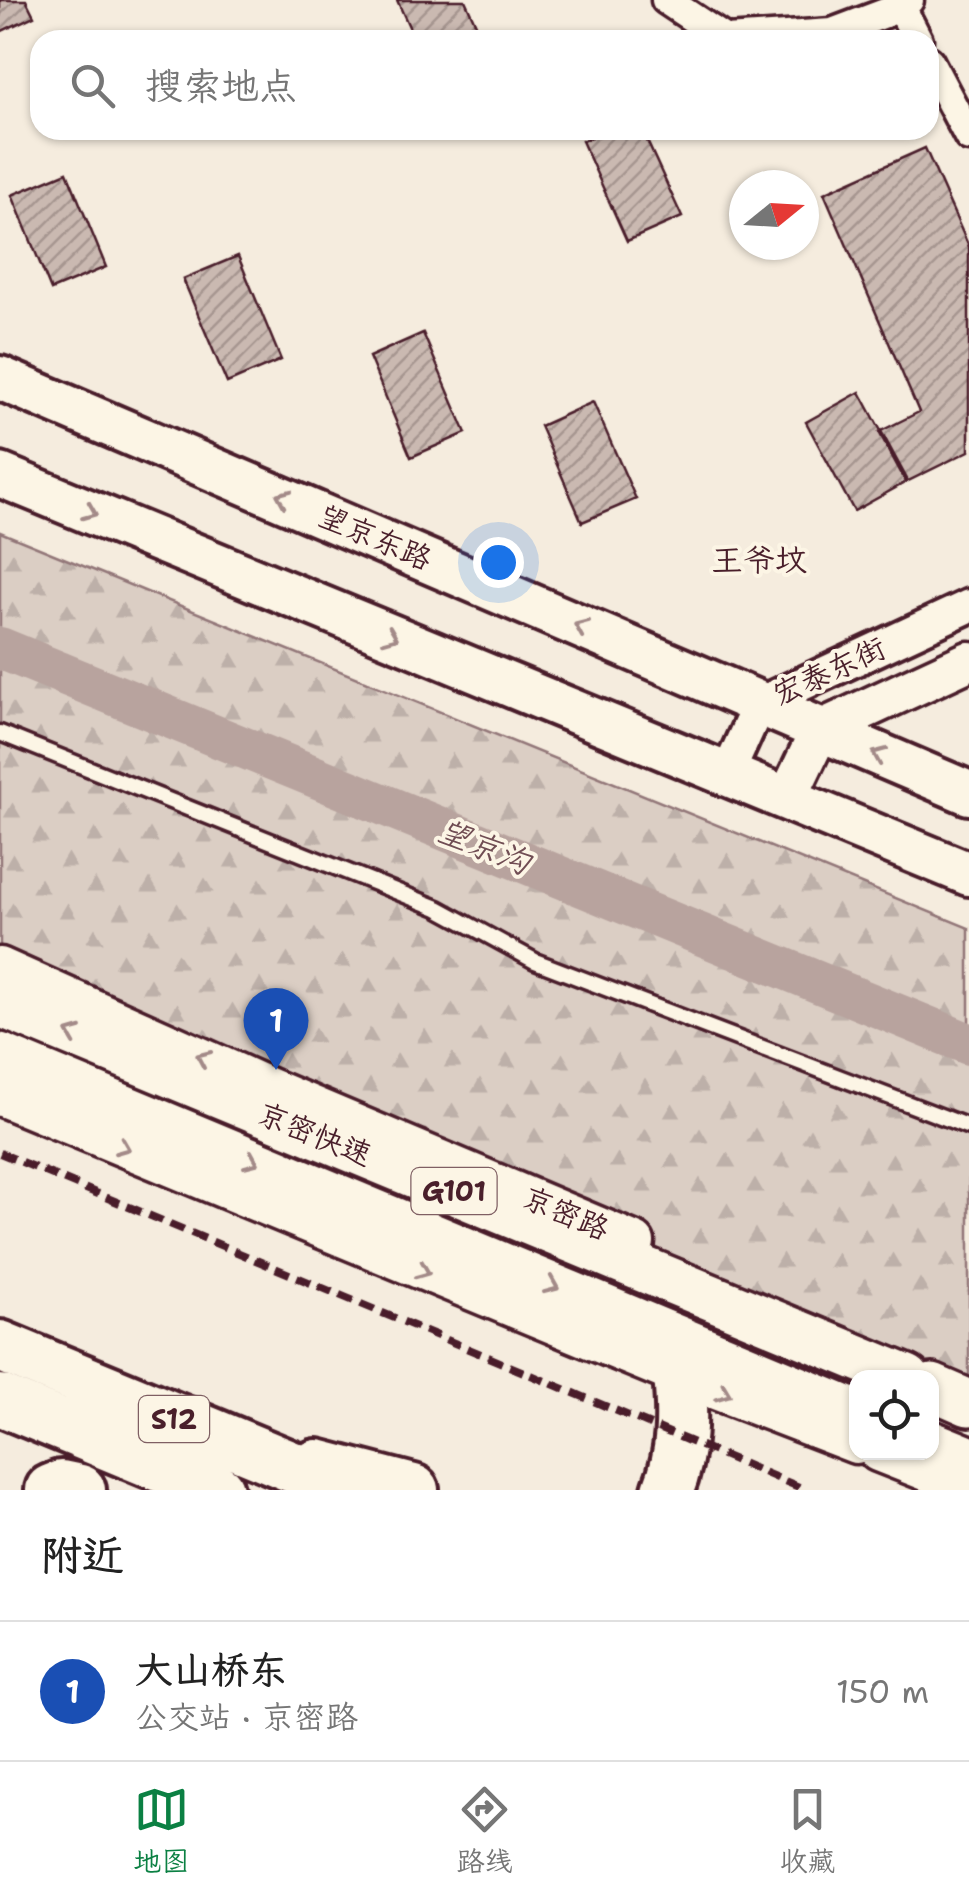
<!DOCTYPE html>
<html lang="zh">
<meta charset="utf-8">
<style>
:root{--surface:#fff;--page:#f2f2f2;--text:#222;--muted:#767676;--line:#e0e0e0;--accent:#0b8043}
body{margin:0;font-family:"Shantell Sans","LXGW WenKai TC",sans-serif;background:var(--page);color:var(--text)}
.controls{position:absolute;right:30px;bottom:30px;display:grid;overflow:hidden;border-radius:20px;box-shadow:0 2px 8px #0004}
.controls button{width:90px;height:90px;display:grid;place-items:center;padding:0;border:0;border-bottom:2px solid var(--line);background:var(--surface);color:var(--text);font:50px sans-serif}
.compass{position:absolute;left:729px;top:170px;width:90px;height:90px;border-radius:50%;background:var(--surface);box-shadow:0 2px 8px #0004;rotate:72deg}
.you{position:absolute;left:498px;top:562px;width:35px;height:35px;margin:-25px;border:8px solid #fff;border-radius:50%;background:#1a73e8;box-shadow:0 0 0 15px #1a73e833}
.badge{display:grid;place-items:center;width:65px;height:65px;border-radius:50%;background:var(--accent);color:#fff;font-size:32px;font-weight:700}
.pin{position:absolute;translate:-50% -82px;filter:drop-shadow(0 2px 5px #0008)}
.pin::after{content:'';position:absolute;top:52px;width:35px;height:30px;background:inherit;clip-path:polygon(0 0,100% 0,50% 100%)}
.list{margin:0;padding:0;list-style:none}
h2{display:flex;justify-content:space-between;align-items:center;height:130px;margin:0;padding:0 40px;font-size:42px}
h2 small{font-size:32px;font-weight:400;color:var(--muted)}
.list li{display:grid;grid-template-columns:65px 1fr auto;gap:30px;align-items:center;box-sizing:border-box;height:140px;padding:0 40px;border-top:2px solid var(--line)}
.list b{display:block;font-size:38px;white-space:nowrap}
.list p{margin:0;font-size:32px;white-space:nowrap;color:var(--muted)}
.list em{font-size:32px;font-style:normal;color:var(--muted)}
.icon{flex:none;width:55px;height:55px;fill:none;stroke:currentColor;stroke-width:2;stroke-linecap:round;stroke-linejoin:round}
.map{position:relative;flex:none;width:969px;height:1490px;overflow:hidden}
.search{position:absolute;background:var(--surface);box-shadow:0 2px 8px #0004;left:30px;right:30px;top:30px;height:110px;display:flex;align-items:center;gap:25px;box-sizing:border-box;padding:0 35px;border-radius:30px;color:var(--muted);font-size:38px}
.sheet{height:270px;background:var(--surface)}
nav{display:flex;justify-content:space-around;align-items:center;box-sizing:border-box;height:140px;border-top:2px solid var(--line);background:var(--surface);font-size:28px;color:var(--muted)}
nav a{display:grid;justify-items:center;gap:5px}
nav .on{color:var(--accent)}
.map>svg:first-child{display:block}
</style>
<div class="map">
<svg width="969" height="1490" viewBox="0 0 969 1490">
<defs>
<pattern id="forest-firs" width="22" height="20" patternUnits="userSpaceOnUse" patternTransform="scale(2.5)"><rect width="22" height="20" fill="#dbcec4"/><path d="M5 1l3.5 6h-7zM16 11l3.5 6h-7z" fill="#bdb0a9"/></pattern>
<pattern id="building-hatch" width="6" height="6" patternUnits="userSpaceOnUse" patternTransform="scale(2.5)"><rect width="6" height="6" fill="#cab9b1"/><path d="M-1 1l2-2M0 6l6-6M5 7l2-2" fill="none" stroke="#a69690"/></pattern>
</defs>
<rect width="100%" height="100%" fill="#f5ecde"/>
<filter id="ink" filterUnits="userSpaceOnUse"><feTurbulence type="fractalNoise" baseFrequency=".01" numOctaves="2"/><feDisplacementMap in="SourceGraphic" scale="20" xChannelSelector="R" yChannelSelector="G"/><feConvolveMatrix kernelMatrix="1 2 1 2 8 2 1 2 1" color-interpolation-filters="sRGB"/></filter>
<g filter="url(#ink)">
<!-- forest -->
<path fill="url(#forest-firs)" stroke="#927678" stroke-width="2.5" d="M0 532 969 928V1384L0 983Z"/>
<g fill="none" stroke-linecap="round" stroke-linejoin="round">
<!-- river -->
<path stroke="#b8a39e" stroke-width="42" d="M0 648 969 1044"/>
</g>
<!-- building -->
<path fill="url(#building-hatch)" stroke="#4a1f2b" stroke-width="2.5" d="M0 0H26L34 16 0 32Z
M397 0H465L483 40H415Z
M607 130H642L682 217 627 241 582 141Z
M925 148 969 247V451L906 482 879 432 919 412 824 193Z
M67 172 106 267 51 290 12 195Z
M238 256 281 360 227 383 183 279Z
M423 333 466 433 411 457 369 357Z
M860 392 908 481 854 511 806 422Z
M593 402 636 499 582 522 540 426Z"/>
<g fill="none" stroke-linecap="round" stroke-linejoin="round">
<defs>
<path id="service" d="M0 733 438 908 535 961 969 1127"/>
<path id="minor" d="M666 0 726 40 832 33 901 7
M909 0 901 7 918 40
M929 61 969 137"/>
<path id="tertiary" d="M727 775 759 704 969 606"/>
<path id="secondary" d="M787 799 820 730 969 661
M0 967 270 1088 635 1242
M0 1096 679 1376 856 1444
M878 1452 969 1488"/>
<path id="primary" d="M0 378 969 793
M0 475 969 874"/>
<path id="trunk" d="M0 1004 907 1378
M0 1056 856 1413
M932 1387 969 1403
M932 1444 969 1459"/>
<path id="motorway" d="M0 1346 348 1490
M0 1400 218 1490
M317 1465 413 1490
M51 1490 61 1486 80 1490
M668 1490C683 1452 683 1416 679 1376"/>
</defs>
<!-- service casing -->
<use href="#service" stroke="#4a1f2b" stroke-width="21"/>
<!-- minor casing -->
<use href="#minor" stroke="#4a1f2b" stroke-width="35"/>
<!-- tertiary casing -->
<use href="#tertiary" stroke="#4a1f2b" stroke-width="40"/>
<!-- secondary casing -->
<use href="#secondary" stroke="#4a1f2b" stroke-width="45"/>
<!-- primary casing -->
<use href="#primary" stroke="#4a1f2b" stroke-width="50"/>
<!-- trunk casing -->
<use href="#trunk" stroke="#4a1f2b" stroke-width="52"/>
<!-- motorway casing -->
<use href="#motorway" stroke="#4a1f2b" stroke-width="58"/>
<!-- service -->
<use href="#service" stroke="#fcf5e5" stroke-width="14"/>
<!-- minor -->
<use href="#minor" stroke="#fcf5e5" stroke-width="28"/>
<!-- tertiary -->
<use href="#tertiary" stroke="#fcf5e5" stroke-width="32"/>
<!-- secondary -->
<use href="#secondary" stroke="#fcf5e5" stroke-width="38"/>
<!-- primary -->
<use href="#primary" stroke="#fcf5e5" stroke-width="42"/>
<!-- trunk -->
<use href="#trunk" stroke="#fcf5e5" stroke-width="45"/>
<!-- motorway -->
<use href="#motorway" stroke="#fcf5e5" stroke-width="50"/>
<!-- rail -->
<path stroke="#4a1f2b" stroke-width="8" stroke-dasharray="15 8" stroke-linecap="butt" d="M0 1153 806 1490"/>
</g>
<!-- one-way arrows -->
<defs><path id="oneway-chevron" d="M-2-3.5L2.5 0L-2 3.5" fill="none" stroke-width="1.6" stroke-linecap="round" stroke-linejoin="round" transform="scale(2.5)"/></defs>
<g stroke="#a38a88">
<use href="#oneway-chevron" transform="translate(283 497) rotate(-157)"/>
<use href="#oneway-chevron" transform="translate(90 512) rotate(22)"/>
<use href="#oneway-chevron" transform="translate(581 627) rotate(-157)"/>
<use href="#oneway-chevron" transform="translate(391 636) rotate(22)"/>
<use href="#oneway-chevron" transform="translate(879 755) rotate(-157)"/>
<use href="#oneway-chevron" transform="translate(73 1034) rotate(-158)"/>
<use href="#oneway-chevron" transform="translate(203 1058) rotate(-156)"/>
<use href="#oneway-chevron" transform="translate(123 1147) rotate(22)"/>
<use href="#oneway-chevron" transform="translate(252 1161) rotate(23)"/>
<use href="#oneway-chevron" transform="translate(423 1271) rotate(22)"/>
<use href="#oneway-chevron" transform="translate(552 1286) rotate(23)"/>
<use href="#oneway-chevron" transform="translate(724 1393) rotate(21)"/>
</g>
</g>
<g text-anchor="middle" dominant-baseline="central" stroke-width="8" stroke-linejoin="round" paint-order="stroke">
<!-- shield labels -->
<g fill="#fcf5e5" stroke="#7f5f63" stroke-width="2.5">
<rect x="411.5" y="1168" width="85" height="46" rx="8"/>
<rect x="139" y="1396" width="70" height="46" rx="8"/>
</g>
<g font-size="28" font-weight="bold" fill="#4a1f2b">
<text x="454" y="1191">G101</text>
<text x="174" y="1419">S12</text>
</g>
<!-- street labels -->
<g font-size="30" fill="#4a1f2b" stroke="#fcf5e5">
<text transform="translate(375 537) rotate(23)">望京东路</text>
<text transform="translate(829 671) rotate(-25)">宏泰东街</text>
<text transform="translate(315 1134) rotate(22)">京密快速</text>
<text transform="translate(566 1213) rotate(23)">京密路</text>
</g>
<!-- neighbourhood labels -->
<g font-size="32" fill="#4a1f2b" stroke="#fcf5e5">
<text x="759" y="559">王爷坟</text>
</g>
<!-- water labels -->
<g font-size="32" font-style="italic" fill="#704d53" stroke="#fcf5e5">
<text transform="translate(484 846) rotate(22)">望京沟</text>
</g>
</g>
</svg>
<div class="controls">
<button><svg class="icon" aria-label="locate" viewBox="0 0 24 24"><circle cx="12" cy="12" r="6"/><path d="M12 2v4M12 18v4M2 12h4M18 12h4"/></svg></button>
</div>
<svg class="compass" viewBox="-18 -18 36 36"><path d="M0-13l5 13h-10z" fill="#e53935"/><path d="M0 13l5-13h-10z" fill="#767676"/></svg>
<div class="you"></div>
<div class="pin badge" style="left:276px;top:1070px;background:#1a4fb4">1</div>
<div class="search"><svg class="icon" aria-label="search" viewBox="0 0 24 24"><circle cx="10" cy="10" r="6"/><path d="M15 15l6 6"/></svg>搜索地点</div>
</div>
<section class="sheet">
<h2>附近<small></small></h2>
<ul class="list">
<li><span class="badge" style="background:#1a4fb4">1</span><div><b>大山桥东</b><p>公交站 · 京密路</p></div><em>150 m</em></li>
</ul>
</section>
<nav>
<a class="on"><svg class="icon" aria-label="map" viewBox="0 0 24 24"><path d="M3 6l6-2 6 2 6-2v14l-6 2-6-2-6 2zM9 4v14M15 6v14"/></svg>地图</a>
<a><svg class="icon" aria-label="directions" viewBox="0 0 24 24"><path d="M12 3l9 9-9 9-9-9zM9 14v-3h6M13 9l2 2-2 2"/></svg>路线</a>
<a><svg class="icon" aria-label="saved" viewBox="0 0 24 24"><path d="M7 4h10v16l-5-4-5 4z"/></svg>收藏</a>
</nav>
